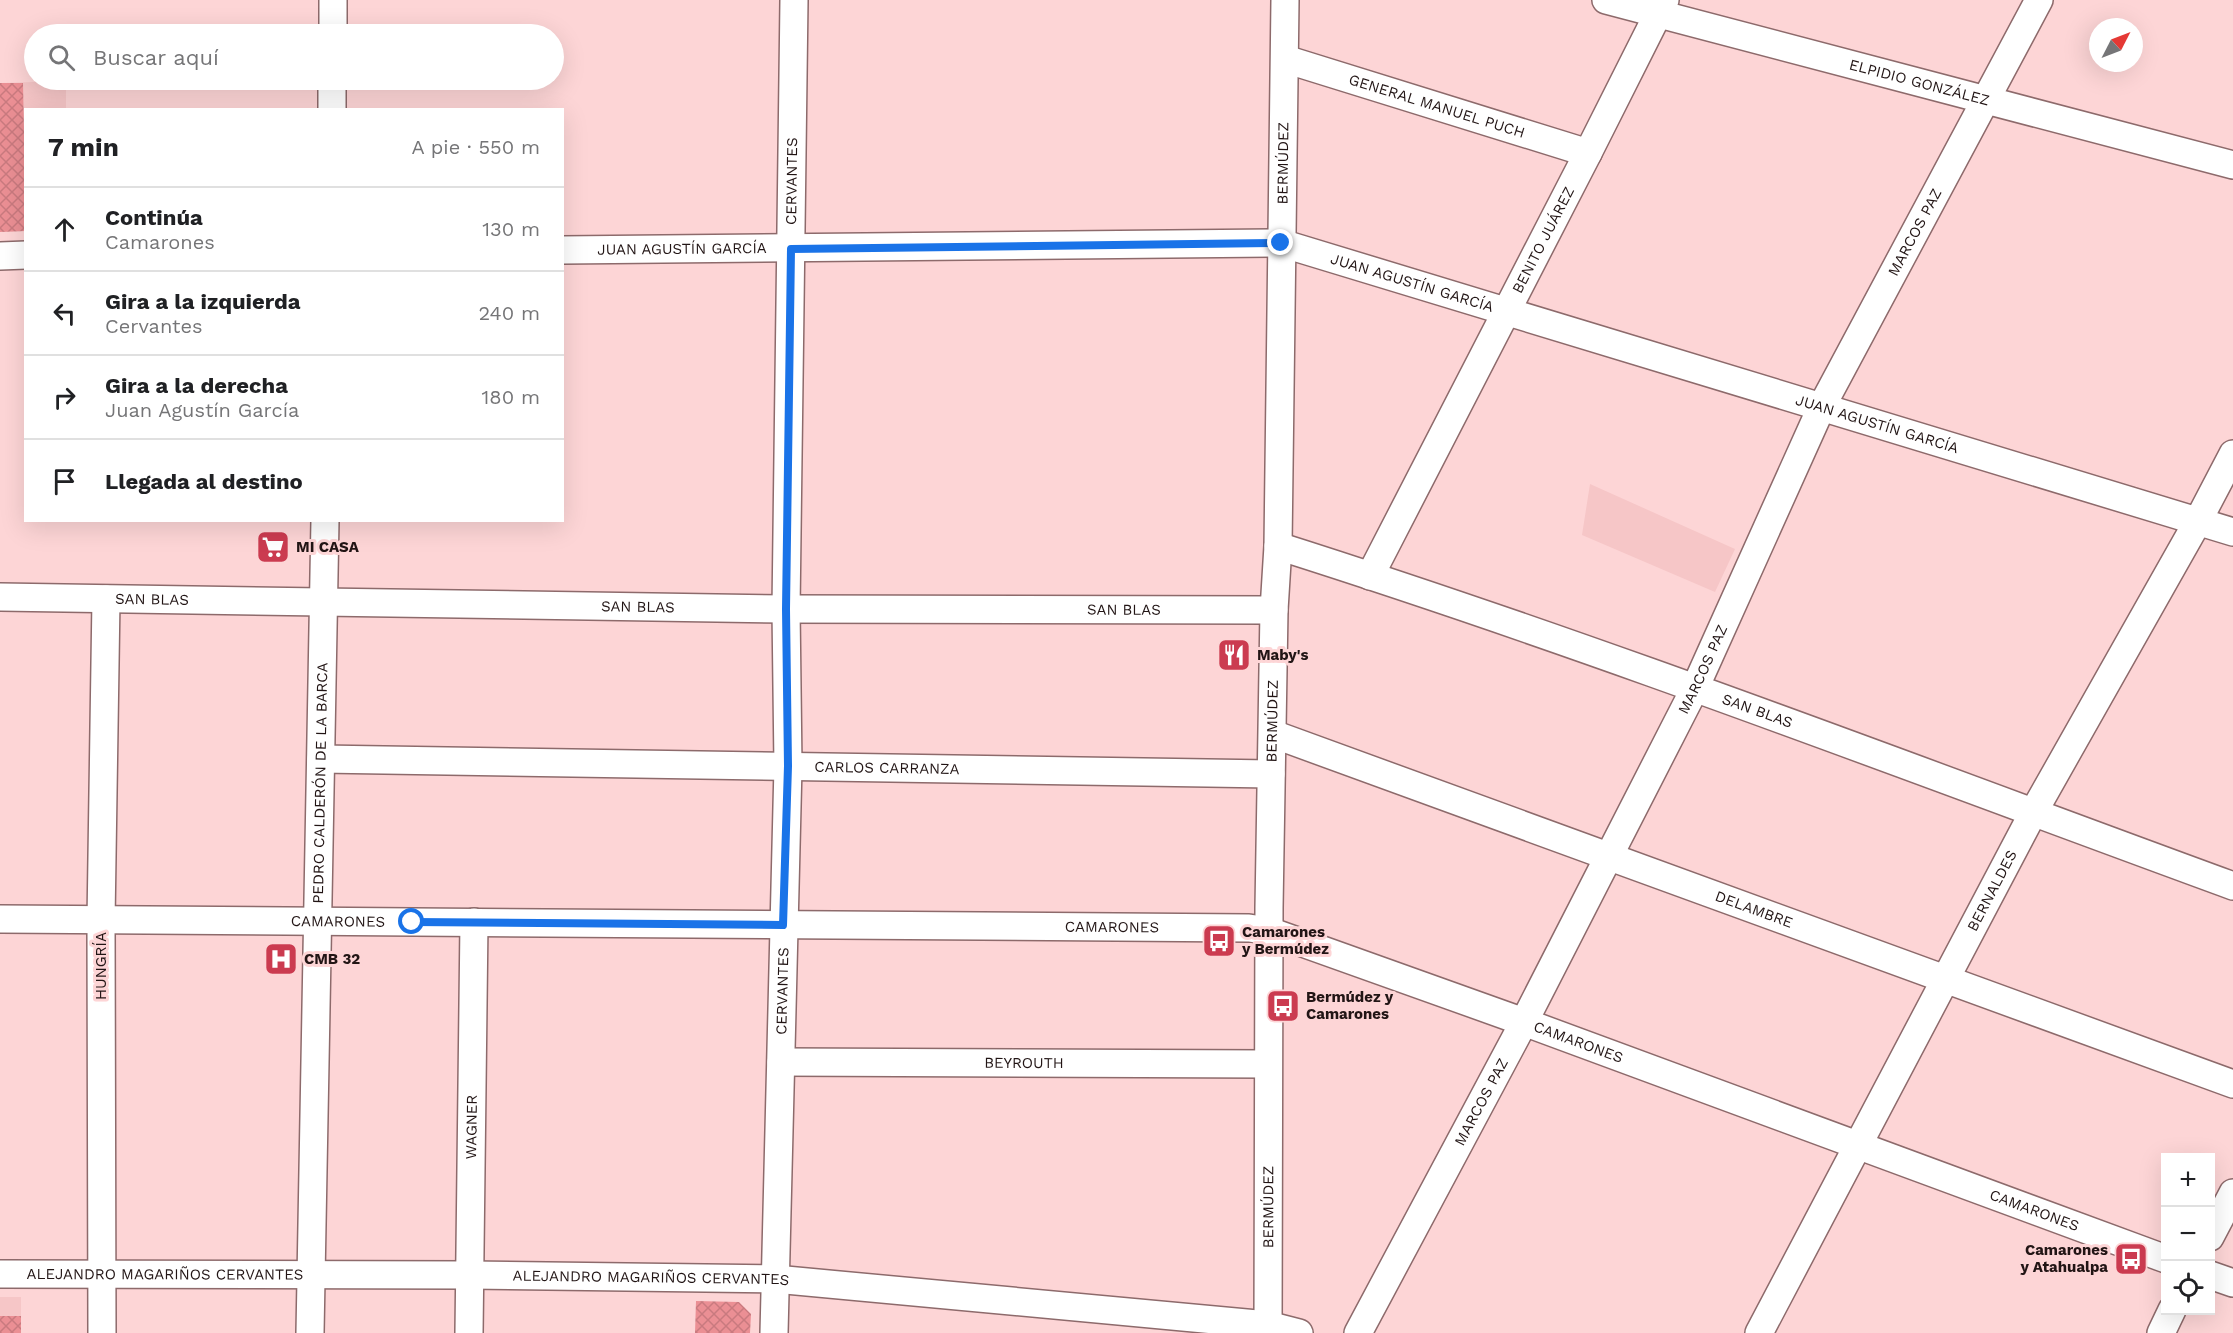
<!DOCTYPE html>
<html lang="es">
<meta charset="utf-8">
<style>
:root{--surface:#fff;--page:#f2f2f2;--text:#202124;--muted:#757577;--line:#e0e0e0}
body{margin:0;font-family:"Work Sans",sans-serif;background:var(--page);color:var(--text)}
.controls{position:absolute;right:18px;bottom:18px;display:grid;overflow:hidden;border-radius:0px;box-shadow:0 6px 24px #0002}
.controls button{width:54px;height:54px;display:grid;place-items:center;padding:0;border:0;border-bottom:2px solid var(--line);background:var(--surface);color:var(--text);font:30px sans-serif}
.compass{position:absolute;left:2089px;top:18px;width:54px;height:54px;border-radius:50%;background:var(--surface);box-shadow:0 6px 24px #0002;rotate:48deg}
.stop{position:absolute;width:18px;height:18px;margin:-14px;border:4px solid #1a73e8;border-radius:50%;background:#fff}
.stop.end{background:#1a73e8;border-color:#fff;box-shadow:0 2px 6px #0008}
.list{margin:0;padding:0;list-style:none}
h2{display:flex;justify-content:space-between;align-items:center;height:78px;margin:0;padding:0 24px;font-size:26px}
h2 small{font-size:20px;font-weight:400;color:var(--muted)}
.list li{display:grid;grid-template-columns:39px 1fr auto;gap:18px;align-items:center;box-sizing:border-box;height:84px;padding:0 24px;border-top:2px solid var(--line)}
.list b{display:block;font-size:22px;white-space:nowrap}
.list p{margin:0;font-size:20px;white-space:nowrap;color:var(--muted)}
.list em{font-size:20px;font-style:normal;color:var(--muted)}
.icon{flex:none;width:33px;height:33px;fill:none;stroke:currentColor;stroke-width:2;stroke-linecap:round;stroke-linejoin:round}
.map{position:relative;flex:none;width:2233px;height:1333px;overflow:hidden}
.search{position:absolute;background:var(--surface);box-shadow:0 6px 24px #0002;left:24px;top:24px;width:540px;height:66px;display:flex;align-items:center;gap:15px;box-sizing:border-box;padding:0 21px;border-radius:33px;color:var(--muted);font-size:22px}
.panel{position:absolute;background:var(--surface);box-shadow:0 6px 24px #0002;left:24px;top:108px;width:540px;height:414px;border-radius:0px}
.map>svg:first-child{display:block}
</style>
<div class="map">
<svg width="2233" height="1333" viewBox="0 0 2233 1333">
<defs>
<pattern id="building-cross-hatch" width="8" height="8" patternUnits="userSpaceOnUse" patternTransform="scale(1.5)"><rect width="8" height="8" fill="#eb8f94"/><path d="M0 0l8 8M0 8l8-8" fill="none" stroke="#c97a7f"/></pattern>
</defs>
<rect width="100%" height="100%" fill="#fdd5d6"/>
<!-- built -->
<path fill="#f6c6c7" d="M66 81V109L26 110 25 231 0 232V83Z
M1590 484 1735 549 1715 592 1582 535Z
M0 1297H21V1333H0Z"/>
<!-- building -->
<path fill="url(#building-cross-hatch)" d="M0 83H23L26 231 0 232Z
M696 1301 739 1302 751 1314 750 1333H695Z
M0 1316H21V1333H0Z"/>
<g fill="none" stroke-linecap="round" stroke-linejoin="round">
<defs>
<g id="minor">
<path id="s1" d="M1606 0 2233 165"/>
<path d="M333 34V0"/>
<path id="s2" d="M1285 59 1588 153"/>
<path d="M332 110V80"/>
<path id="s3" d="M562 250 1281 243 2233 532"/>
<path d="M0 256 26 255"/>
<path id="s4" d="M1278 546C1600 648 1916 770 2233 886"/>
<path id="s5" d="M1370 576 1588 153 1665 0"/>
<path id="s6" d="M0 597 786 609 1274 610"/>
<path id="s7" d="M1273 734 2233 1084"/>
<path id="s8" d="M321 759 1271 774"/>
<path id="s9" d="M0 919 1249 928 1269 931 1524 1022 2166 1259"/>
<path id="s10" d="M781 1062 1268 1064"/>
<path d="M2210 1237 2233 1193"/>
<path id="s11" d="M0 1274 470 1275 775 1279 1268 1325 1299 1333"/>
<path d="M2210 1275 2233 1283"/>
<path d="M102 1333 101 921 106 599"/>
<path id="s12" d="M310 1333 325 520"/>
<path id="s13" d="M469 1333 474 922"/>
<path id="s14" d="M774 1333 788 766 786 609 794 0"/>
<path id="s15" d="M1268 1333 1269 908 1274 610 1278 546 1285 0"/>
<path id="s16" d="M1358 1333 1524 1022 1695 688 1822 406 2039 0"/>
<path id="s17" d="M1759 1333 2033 813 2198 521 2233 454"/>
<path d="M2161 1333 2172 1310"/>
</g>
</defs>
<!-- minor casing -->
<use href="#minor" stroke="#8d6a6b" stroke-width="30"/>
<!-- minor -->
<use href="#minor" stroke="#fff" stroke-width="27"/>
</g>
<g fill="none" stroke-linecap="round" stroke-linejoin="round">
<!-- route -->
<path stroke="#1a73e8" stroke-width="8" d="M412 922 783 925 788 766 786 609 791 249 1281 243"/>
</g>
<!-- icons -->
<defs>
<symbol id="supermarket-square" viewBox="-11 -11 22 22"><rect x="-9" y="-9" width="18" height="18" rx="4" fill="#cb3b50" stroke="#fdd5d6"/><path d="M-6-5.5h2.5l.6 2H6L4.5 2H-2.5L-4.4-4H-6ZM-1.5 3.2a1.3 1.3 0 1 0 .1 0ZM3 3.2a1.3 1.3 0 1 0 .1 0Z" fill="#fff"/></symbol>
<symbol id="restaurant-square" viewBox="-11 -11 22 22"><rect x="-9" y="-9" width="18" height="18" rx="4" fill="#cb3b50" stroke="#fdd5d6"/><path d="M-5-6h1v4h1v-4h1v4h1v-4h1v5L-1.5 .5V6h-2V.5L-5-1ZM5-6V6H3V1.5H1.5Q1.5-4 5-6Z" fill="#fff"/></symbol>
<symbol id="bus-square" viewBox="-11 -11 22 22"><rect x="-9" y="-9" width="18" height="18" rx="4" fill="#cb3b50" stroke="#fdd5d6"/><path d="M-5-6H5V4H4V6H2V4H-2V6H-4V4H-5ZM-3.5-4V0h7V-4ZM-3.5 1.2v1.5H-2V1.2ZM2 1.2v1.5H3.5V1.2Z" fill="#fff"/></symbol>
<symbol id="hospital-square" viewBox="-11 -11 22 22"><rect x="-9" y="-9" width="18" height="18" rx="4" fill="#cb3b50" stroke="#fdd5d6"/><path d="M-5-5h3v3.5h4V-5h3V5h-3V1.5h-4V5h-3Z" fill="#fff"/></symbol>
</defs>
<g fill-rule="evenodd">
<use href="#supermarket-square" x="254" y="528" width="38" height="38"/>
<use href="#restaurant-square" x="1215" y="636" width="38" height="38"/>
<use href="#bus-square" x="1200" y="922" width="38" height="38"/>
<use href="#hospital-square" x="262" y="940" width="38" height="38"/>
<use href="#bus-square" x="1264" y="987" width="38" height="38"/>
<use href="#bus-square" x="2112" y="1240" width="38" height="38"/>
</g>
<g text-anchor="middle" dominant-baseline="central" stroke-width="6" stroke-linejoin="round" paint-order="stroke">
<!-- street labels -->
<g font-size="15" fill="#221515" stroke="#fdd5d6">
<text stroke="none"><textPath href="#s1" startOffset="324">ELPIDIO GONZÁLEZ</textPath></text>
<text stroke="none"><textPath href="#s2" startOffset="159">GENERAL MANUEL PUCH</textPath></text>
<text stroke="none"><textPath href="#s15" startOffset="1170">BERMÚDEZ</textPath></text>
<text stroke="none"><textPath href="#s14" startOffset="1152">CERVANTES</textPath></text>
<text stroke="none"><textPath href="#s16" startOffset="1234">MARCOS PAZ</textPath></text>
<text stroke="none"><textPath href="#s5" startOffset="378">BENITO JUÁREZ</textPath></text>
<text stroke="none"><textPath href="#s3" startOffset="120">JUAN AGUSTÍN GARCÍA</textPath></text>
<text stroke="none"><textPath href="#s3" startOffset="856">JUAN AGUSTÍN GARCÍA</textPath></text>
<text stroke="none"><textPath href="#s3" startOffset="1342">JUAN AGUSTÍN GARCÍA</textPath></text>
<text stroke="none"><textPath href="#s6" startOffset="152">SAN BLAS</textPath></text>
<text stroke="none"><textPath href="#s6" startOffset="638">SAN BLAS</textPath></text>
<text stroke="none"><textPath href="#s6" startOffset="1124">SAN BLAS</textPath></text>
<text stroke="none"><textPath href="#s16" startOffset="748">MARCOS PAZ</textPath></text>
<text stroke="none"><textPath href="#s4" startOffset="507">SAN BLAS</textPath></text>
<text stroke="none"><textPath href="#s15" startOffset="612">BERMÚDEZ</textPath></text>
<text stroke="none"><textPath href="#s8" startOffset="566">CARLOS CARRANZA</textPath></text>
<text stroke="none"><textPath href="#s12" startOffset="550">PEDRO CALDERÓN DE LA BARCA</textPath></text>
<text stroke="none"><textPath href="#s17" startOffset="500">BERNALDES</textPath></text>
<text stroke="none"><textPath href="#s7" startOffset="512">DELAMBRE</textPath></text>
<text stroke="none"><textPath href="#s9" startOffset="338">CAMARONES</textPath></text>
<text stroke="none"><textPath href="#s9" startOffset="1112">CAMARONES</textPath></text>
<text transform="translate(101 966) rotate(-90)">HUNGRÍA</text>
<text stroke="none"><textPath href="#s14" startOffset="342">CERVANTES</textPath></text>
<text stroke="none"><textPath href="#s9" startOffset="1598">CAMARONES</textPath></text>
<text stroke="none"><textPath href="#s10" startOffset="243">BEYROUTH</textPath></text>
<text stroke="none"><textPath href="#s16" startOffset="262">MARCOS PAZ</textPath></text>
<text stroke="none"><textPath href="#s13" startOffset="206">WAGNER</textPath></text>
<text stroke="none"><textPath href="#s15" startOffset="126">BERMÚDEZ</textPath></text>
<text stroke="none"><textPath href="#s9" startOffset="2084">CAMARONES</textPath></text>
<text stroke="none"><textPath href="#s11" startOffset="165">ALEJANDRO MAGARIÑOS CERVANTES</textPath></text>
<text stroke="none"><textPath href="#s11" startOffset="651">ALEJANDRO MAGARIÑOS CERVANTES</textPath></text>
</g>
<!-- poi labels -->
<g font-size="15" font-weight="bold" fill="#221515" stroke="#fdd5d6" text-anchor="start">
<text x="296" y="547">MI CASA</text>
<text x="1257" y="655">Maby's</text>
<text x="1242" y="932">Camarones<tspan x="1242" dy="17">y Bermúdez</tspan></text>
<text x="304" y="959">CMB 32</text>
<text x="1306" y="997">Bermúdez y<tspan x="1306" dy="17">Camarones</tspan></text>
<text x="2108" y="1250" text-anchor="end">Camarones<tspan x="2108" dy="17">y Atahualpa</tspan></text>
</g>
</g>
</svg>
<div class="controls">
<button>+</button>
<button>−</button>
<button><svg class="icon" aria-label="locate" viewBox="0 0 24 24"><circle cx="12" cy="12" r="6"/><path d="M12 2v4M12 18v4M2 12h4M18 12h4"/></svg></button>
</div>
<svg class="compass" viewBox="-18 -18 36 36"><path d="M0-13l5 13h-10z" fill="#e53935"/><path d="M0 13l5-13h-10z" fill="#757577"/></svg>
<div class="stop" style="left:412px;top:922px"></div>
<div class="stop end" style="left:1281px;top:243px"></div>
<div class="search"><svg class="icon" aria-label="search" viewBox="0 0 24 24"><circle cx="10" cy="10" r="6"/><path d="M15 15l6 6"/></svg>Buscar aquí</div>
<section class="panel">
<h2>7 min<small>A pie · 550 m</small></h2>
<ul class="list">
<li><svg class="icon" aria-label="ahead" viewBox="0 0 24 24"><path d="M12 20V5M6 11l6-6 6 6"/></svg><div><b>Continúa</b><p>Camarones</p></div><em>130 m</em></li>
<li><svg class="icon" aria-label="left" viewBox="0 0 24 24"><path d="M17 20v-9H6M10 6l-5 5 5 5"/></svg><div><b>Gira a la izquierda</b><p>Cervantes</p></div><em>240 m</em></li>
<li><svg class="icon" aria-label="right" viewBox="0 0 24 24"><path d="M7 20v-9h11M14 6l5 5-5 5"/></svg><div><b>Gira a la derecha</b><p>Juan Agustín García</p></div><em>180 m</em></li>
<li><svg class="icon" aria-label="arrive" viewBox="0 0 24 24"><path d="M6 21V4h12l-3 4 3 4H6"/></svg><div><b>Llegada al destino</b></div></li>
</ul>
</section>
</div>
